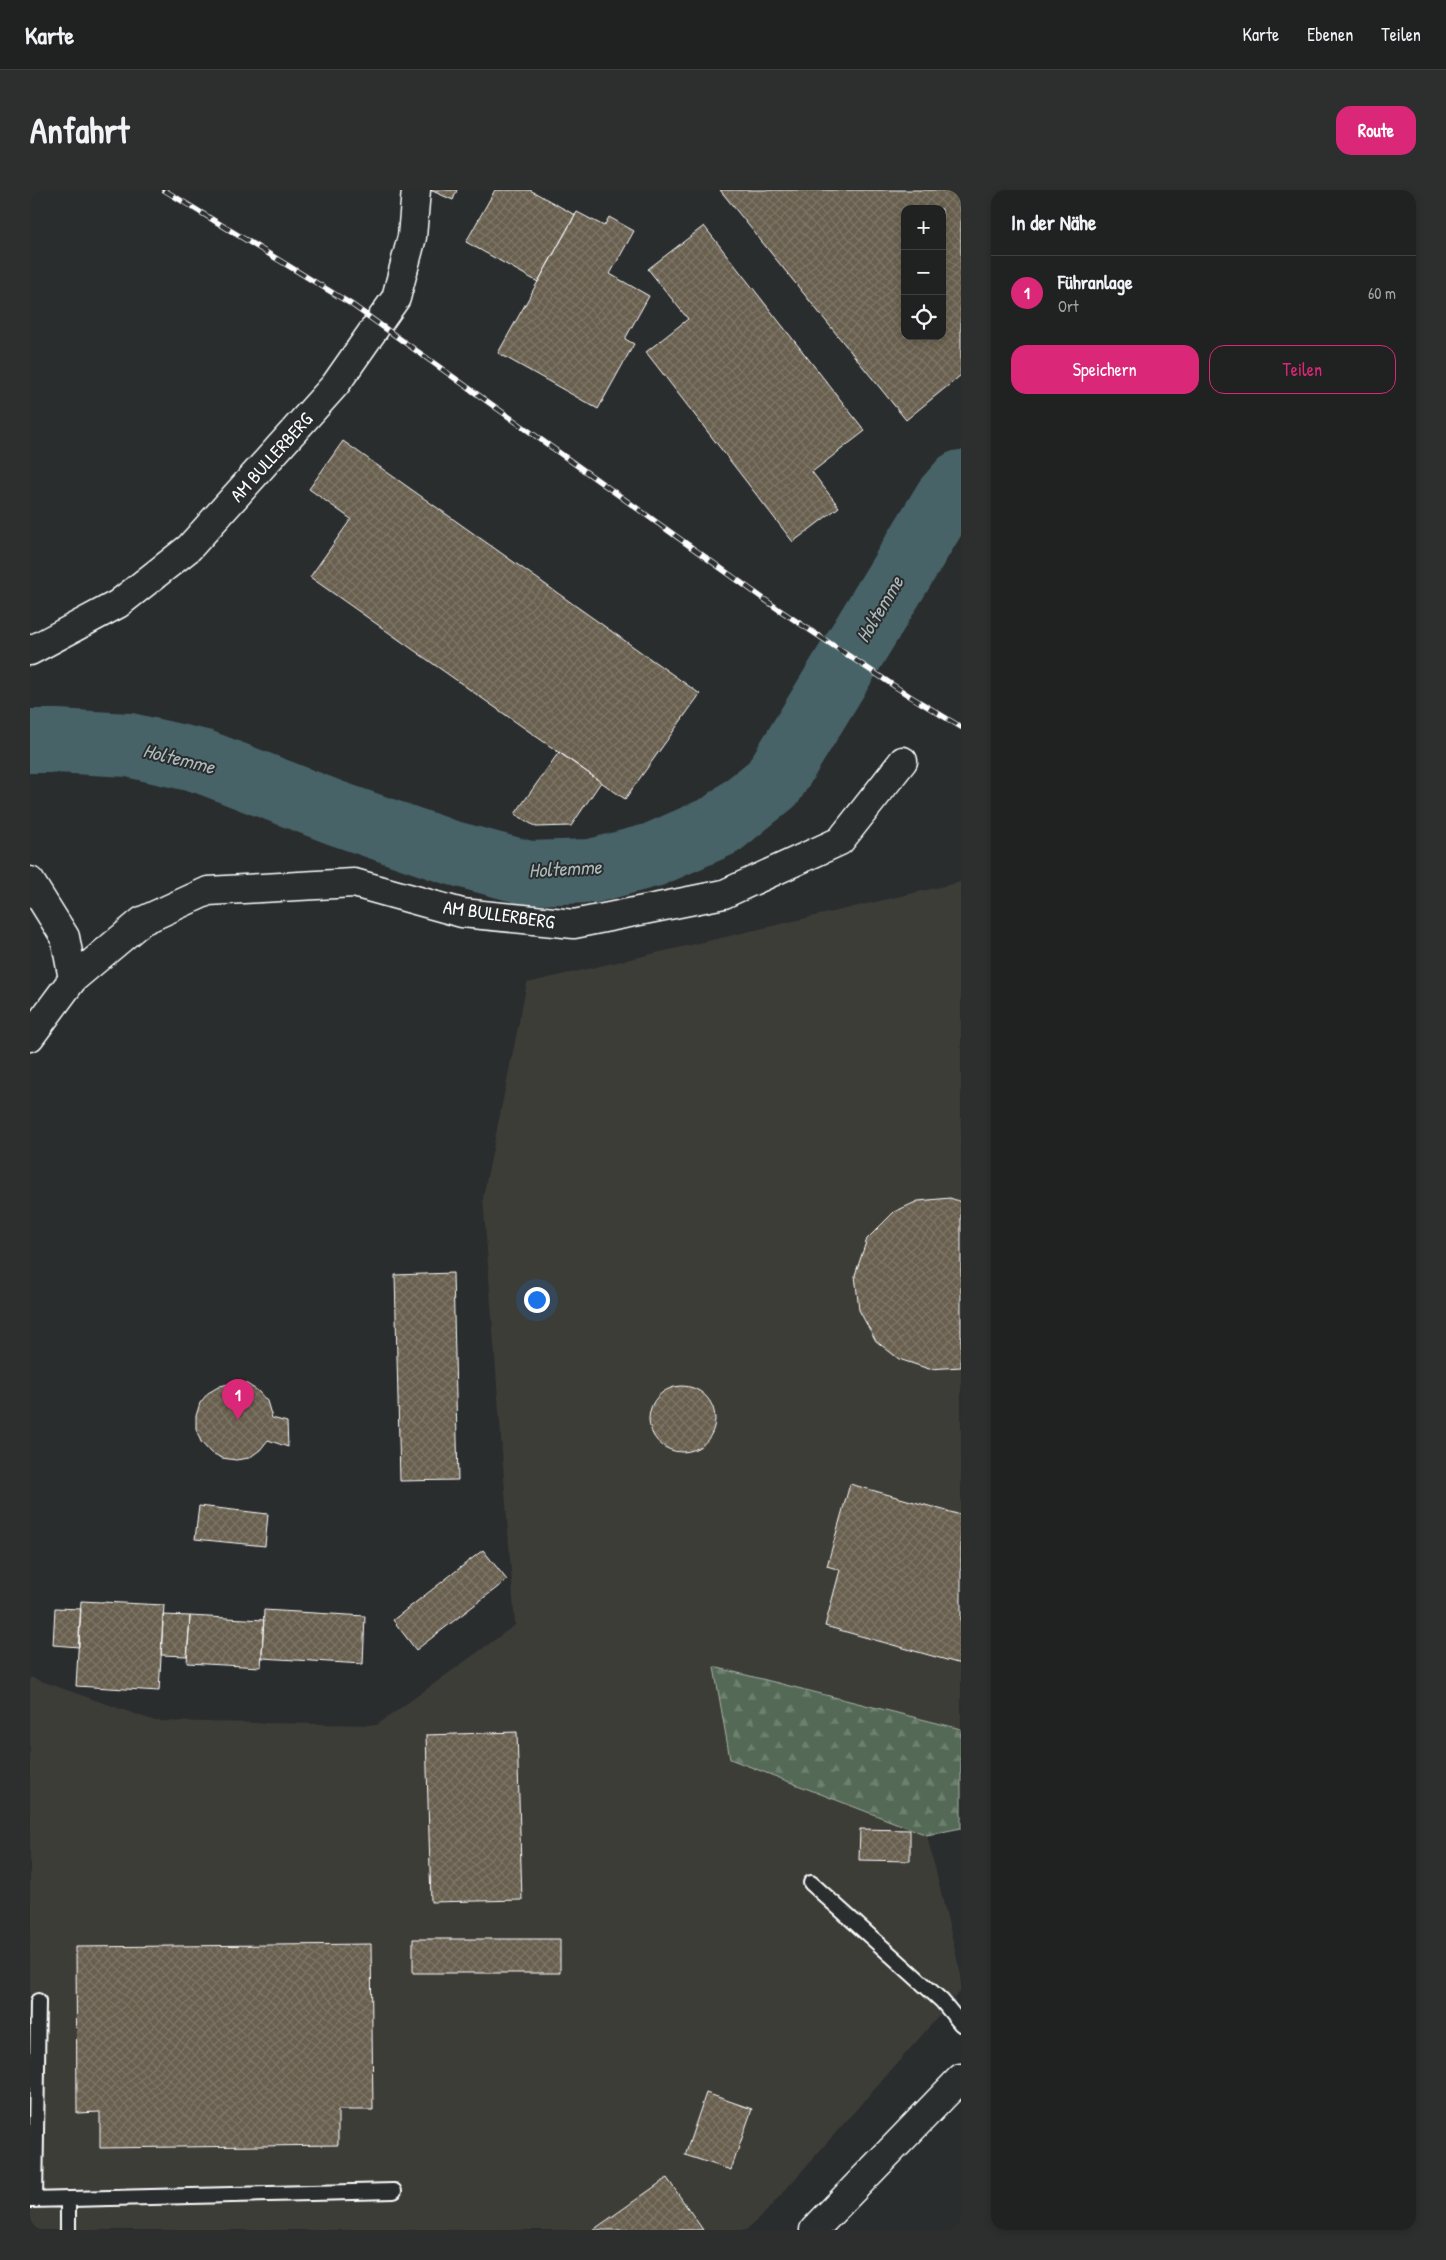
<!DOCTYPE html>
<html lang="de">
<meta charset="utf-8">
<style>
:root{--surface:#202222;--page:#2d2f2f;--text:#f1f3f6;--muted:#a2a4a5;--line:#3d3f40;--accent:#db2777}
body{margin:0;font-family:"Patrick Hand",sans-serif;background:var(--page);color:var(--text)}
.controls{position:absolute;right:15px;top:15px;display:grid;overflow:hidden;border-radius:10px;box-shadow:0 2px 8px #0003}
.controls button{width:45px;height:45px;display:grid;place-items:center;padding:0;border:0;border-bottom:1px solid var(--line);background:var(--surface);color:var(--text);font:25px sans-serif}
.you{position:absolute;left:506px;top:1109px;width:18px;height:18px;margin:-12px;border:4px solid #fff;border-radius:50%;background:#1a73e8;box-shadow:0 0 0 8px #1a73e833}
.badge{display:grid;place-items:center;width:32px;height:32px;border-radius:50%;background:var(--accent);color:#fff;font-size:16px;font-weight:700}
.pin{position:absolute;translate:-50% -41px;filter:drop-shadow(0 1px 2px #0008)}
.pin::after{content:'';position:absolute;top:26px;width:18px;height:15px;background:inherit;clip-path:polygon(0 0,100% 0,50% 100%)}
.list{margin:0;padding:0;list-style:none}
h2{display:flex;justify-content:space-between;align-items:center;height:65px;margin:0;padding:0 20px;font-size:21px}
h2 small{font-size:16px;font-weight:400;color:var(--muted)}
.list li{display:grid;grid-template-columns:32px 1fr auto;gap:15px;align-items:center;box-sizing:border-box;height:75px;padding:0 20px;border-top:1px solid var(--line)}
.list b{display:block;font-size:19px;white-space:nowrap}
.list p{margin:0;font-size:16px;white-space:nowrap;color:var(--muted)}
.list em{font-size:16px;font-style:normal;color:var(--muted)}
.actions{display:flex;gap:10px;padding:15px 20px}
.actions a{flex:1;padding:11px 0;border:1px solid var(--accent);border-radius:15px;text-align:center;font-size:18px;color:var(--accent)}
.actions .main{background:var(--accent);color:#fff}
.icon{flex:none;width:28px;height:28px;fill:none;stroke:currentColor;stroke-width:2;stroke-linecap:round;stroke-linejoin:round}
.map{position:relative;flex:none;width:931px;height:2040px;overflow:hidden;border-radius:15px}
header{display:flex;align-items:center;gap:30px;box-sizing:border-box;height:70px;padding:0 25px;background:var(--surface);border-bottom:1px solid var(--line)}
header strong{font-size:24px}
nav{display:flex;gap:28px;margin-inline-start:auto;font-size:18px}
.intro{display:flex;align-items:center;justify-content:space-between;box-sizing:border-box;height:120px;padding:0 30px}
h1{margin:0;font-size:35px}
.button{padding:12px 22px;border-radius:15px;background:var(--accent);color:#fff;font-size:18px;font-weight:700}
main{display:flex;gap:30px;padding:0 30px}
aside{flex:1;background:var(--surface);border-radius:15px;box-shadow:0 2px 8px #0003}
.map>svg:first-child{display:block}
</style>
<header>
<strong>Karte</strong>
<nav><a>Karte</a><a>Ebenen</a><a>Teilen</a></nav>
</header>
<div class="intro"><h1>Anfahrt</h1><a class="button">Route</a></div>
<main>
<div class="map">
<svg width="931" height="2040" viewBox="0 0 931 2040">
<defs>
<pattern id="forest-firs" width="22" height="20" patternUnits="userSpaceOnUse" patternTransform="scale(1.25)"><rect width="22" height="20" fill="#546a56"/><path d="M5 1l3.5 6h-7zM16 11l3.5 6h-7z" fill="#6e806f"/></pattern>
<pattern id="building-cross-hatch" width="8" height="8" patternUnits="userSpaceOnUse" patternTransform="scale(1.25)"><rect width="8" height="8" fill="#675e4e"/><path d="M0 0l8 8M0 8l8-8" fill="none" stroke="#7e7669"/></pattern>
</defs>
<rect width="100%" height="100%" fill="#2a2d2e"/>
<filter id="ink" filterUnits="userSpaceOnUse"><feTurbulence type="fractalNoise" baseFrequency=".02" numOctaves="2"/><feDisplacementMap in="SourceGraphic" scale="10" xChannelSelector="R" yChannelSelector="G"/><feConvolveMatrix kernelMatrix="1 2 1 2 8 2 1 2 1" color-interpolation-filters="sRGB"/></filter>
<g filter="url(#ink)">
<!-- built -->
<path fill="#3c3c38" d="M931 692V1539L684 1478 700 1569 897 1645 931 1785V1801L734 2024 716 2040H0V1487L125 1531 347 1535 485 1435 453 1007 497 793Z"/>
<!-- forest -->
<path fill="url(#forest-firs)" stroke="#aab4aa" d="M684 1477 931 1539V1638L897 1645 700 1569Z"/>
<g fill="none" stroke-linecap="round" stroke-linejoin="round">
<!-- river -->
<path stroke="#466467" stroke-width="64" d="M0 551H26L99 555 174 572 306 623 419 662 498 683 562 681 623 665 691 635 743 593 916 309 931 292"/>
</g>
<!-- building -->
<path fill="url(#building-cross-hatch)" stroke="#fff" fill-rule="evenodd" d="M400 0H427L423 10Z
M465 0H500L545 25 508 92 436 52Z
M690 0H931V185L876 230ZM875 19H912V146H875Z
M547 22 574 36 579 27 604 41 580 84 619 106 595 149 604 154 568 219 468 163Z
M674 36 835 241 782 282 809 317 763 352 616 162 658 129 618 79Z
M313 251 670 504 595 609 280 387 321 329 279 299Z
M529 562 571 592 541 636 506 637 485 624Z
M920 1008 931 1012V1177L899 1179 869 1169 846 1151 829 1120 825 1085 837 1049 864 1022 888 1011Z
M423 1083 428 1290 370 1291 365 1085Z
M203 1193 217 1194 228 1201 237 1211 242 1228 257 1232 258 1257 238 1250 230 1260 219 1268 206 1270 192 1268 180 1262 171 1252 166 1239V1226L170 1213 178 1203 190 1196Z
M619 1229a33 33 0 1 1 66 0a33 33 0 1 1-66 0Z
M820 1294 931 1325V1474L795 1436 810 1380 797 1376Z
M169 1316 238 1324 235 1356 165 1349Z
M453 1360 477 1390 386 1460 363 1430Z
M51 1411 134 1415 129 1501 46 1496Z
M25 1418 51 1419 49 1457 23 1455Z
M234 1420 335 1426 333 1474 232 1468Z
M133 1425 160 1426 157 1466 131 1465Z
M160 1426 234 1430 231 1477 157 1473Z
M487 1542 492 1710 401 1712 396 1545Z
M830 1639 880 1640V1671L829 1670Z
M383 1749H530V1783H383Z
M341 1754 343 1920H308V1955L70 1958V1922L47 1923 46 1757Z
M676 1903 722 1919 701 1980 655 1965Z
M637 1988 673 2040H563Z"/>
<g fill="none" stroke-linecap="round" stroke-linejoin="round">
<defs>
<path id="service" d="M781 1693 912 1811 931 1834
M38 2009V2040
M0 2010 364 2001
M5 2010 8 1811"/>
<path id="minor" d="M0 461 88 414 159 358 305 195 366 108 382 47 386 0
M0 691 35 747 43 789 112 731 178 701 324 693 432 723 544 734 694 704 810 651 873 571
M0 847 43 789"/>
<path id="tertiary" d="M784 2040 931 1888"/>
</defs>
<!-- service casing -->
<use href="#service" stroke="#fff" stroke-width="18"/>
<!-- minor casing -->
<use href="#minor" stroke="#fff" stroke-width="31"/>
<!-- tertiary casing -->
<use href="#tertiary" stroke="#fff" stroke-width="31"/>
<!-- service -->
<use href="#service" stroke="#2a2d2e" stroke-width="14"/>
<!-- minor -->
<use href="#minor" stroke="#2a2d2e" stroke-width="28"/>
<!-- tertiary -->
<use href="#tertiary" stroke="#2a2d2e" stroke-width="28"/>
<defs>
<path id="rail" d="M134 0 321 114 748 419 878 505 931 537"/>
</defs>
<!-- rail casing -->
<use href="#rail" stroke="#fff" stroke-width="5.5"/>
<!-- rail -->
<use href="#rail" stroke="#2a2d2e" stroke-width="4" stroke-dasharray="11" stroke-linecap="butt"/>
</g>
</g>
<g text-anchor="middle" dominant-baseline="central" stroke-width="4" stroke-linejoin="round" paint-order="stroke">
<!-- street labels -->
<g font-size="19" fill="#fff" stroke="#2a2d2e">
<text transform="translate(241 267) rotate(-48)">AM BULLERBERG</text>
<text transform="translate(469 724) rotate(8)">AM BULLERBERG</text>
</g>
<!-- water labels -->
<g font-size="20" font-style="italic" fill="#acb9bb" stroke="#2a2d2e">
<text transform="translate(849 419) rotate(-59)">Holtemme</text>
<text transform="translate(149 568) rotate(14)">Holtemme</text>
<text transform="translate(535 678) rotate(-3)">Holtemme</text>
</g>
</g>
</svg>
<div class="controls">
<button>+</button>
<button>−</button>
<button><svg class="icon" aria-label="locate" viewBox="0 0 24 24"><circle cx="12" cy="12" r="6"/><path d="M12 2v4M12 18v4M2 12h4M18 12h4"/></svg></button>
</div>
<div class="you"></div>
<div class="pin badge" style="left:208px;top:1230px">1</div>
</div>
<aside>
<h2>In der Nähe<small></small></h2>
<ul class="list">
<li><span class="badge">1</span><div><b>Führanlage</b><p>Ort</p></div><em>60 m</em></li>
</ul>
<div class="actions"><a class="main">Speichern</a><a>Teilen</a></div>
</aside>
</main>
